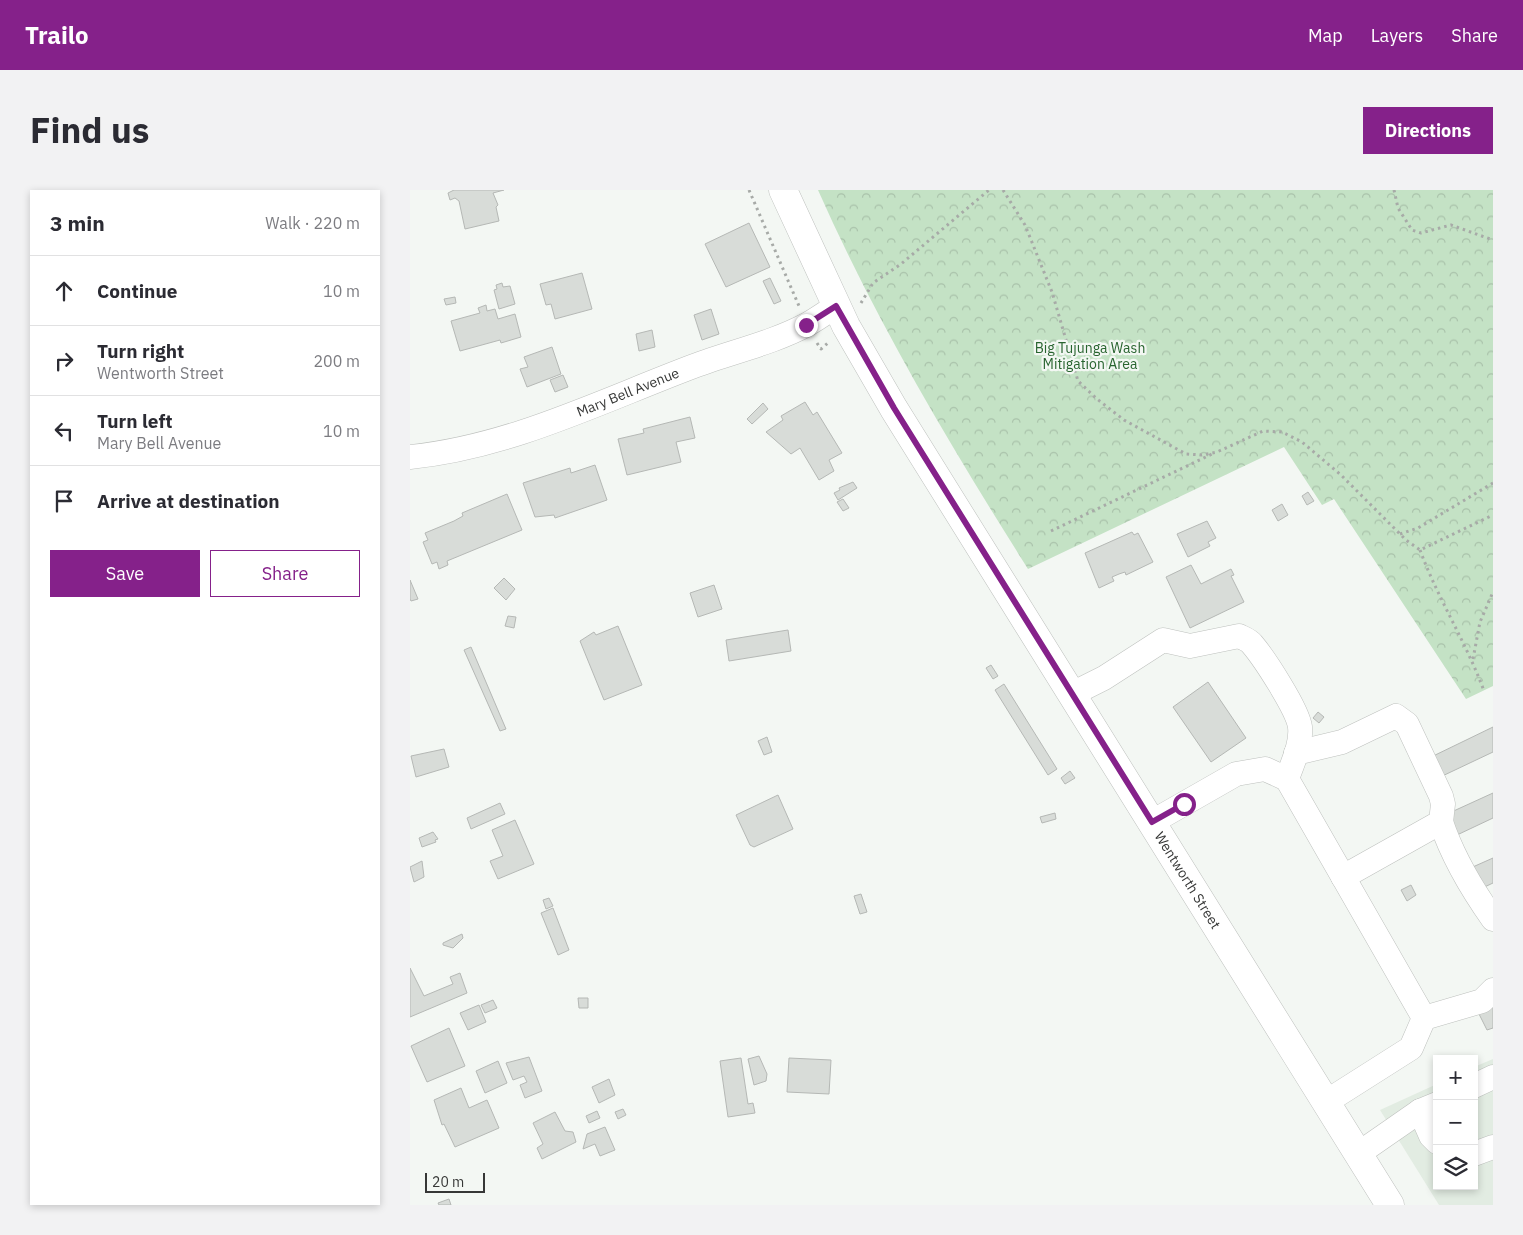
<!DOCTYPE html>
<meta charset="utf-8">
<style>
:root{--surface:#fff;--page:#f2f2f3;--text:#2b2b33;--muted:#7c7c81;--line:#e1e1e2;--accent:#85218a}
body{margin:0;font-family:"IBM Plex Sans",sans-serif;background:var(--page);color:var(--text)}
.controls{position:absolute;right:15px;bottom:15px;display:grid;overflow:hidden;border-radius:0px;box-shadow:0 2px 8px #0003}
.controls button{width:45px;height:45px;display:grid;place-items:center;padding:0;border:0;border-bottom:1px solid var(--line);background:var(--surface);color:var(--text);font:25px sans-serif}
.scale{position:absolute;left:15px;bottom:12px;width:60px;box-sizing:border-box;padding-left:5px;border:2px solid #363736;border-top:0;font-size:14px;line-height:18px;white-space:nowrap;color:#363736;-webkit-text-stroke:4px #f3f7f3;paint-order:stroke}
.stop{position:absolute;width:15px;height:15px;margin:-11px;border:4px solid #85218a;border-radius:50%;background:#fff}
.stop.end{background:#85218a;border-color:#fff;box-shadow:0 1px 5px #0008}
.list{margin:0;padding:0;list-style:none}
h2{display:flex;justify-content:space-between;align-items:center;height:65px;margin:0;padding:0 20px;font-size:21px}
h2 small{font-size:16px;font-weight:400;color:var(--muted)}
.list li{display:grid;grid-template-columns:32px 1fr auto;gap:15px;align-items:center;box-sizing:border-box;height:70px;padding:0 20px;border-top:1px solid var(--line)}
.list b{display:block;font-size:19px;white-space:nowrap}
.list p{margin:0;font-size:16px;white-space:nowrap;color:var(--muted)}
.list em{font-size:16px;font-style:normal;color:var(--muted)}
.actions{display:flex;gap:10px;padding:15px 20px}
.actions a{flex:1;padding:11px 0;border:1px solid var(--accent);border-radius:0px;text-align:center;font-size:18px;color:var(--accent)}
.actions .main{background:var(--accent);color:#fff}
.icon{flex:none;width:28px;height:28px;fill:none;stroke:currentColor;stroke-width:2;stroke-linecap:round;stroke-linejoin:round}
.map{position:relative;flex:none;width:1083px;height:1015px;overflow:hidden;border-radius:0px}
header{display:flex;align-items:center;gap:30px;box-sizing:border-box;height:70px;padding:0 25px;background:var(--accent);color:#fff}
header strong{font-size:24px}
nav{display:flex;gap:28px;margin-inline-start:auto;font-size:18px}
.intro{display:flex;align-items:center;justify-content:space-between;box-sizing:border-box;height:120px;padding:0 30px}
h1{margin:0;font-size:35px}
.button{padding:12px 22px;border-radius:0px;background:var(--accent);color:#fff;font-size:18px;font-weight:700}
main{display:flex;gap:30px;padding:0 30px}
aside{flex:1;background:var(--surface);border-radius:0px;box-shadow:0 2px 8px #0003}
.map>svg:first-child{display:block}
</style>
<header>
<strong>Trailo</strong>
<nav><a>Map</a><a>Layers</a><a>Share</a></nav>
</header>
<div class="intro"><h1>Find us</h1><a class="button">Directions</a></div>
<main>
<aside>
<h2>3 min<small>Walk · 220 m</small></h2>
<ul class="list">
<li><svg class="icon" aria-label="ahead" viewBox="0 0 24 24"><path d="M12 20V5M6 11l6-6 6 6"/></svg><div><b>Continue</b></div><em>10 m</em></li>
<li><svg class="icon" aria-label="right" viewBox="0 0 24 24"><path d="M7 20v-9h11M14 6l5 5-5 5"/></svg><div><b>Turn right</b><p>Wentworth Street</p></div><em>200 m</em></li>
<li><svg class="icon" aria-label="left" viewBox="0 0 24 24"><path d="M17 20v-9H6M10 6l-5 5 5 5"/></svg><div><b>Turn left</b><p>Mary Bell Avenue</p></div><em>10 m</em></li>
<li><svg class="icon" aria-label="arrive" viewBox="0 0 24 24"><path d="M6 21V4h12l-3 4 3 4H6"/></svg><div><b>Arrive at destination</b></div></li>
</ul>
<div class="actions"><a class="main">Save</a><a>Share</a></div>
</aside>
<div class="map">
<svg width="1083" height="1015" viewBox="0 0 1083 1015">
<defs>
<pattern id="park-crowns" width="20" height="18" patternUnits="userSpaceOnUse" patternTransform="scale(1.25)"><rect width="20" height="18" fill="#c4e2c5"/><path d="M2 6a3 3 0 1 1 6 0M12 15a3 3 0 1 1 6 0" fill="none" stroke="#a9c2aa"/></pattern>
</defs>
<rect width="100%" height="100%" fill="#f3f7f3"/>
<!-- built -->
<path fill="#e2ece2" d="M1083 869V1015H1029L970 920 1027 894V996H1064V877Z"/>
<!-- park -->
<path fill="url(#park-crowns)" d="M408 0H1083V496L1056 509 924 309 912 315 874 257 618 379C541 257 467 133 408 0Z"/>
<!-- building -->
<path fill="#d8dcd8" stroke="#b5b8b5" d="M44 0H94L83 3 88 15 86 17 89 31 55 39 49 11 45 8 40 10 38 3Z
M339 33 360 77 316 97 295 54Z
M172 83 182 119 145 129 141 114 136 115 130 94Z
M360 88 371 111 364 114 353 91Z
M92 93 93 97 100 96 105 114 89 119 84 100 87 99 86 95Z
M45 107 46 113 36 115 34 109Z
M76 115 77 121 85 119 88 129 105 124 111 147 91 153 90 150 50 161 41 131 70 123 68 118Z
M301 119 309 144 292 150 284 125Z
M242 140 245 157 229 161 226 144Z
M142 157 151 184 117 197 110 179 118 177 114 167Z
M153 185 158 197 145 202 140 190Z
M395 212 403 225 407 222 432 263 419 270 424 281 409 290 390 258 381 264 356 242 373 230 371 226Z
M353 213 358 219 342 234 337 229Z
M280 227 285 248 266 252 271 272 217 285 208 249 234 243 233 239Z
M185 275 197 310 145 328 144 325 125 327 113 293 160 278 161 283Z
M443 292 447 298 428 310 424 303 430 300 429 298Z
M898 302 904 311 897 315 892 306Z
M97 304 112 340 37 371 38 375 29 379 27 372 22 374 13 352 18 350 15 343 44 331 53 326 52 323Z
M433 309 439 318 433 321 427 312Z
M872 314 878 325 868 331 862 320Z
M797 331 806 348 798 352 800 356 778 367 767 344Z
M722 342 724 345 728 343 743 372 716 385 715 382 709 384 702 387 704 391 689 398 675 363Z
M781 375 791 394 821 379 824 385 821 386 834 412 780 438 756 387Z
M94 388 105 399 96 410 84 398Z
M0 390 8 409 1 411 0 409Z
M304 395 312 419 288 427 280 403Z
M98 426 106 427 104 438 95 436Z
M208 436 232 495 194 510 170 451 184 442 186 445Z
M378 440 381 461 319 471 316 450Z
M61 457 96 539 90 541 54 460Z
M581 475 588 486 583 489 576 478Z
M798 492 836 548 801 572 763 517Z
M594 494 647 579 638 585 585 500Z
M908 522 914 527 909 533 903 528Z
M1083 537V562L1026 589 1017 569Z
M357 547 362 562 354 565 348 551Z
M34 559 39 577 6 587 1 566Z
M660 581 665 588 655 594 651 588Z
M1083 603V628L1047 645 1037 624Z
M368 605 383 639 344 657 340 655 326 625Z
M90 613 95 624 61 639 57 628Z
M645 623 646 629 632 633 630 627Z
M105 630 124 674 88 689 80 671 93 666 82 640Z
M23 642 28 649 25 650 26 652 12 657 9 648Z
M1083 668V693L1066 701 1056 680Z
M12 671 14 687 4 692 0 677Z
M1001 695 1006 705 997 711 991 700Z
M451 704 457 722 450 724 444 706Z
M139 708 143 716 136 719 133 710Z
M143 718 159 760 148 765 131 723Z
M52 744 53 748 43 758 33 755V753Z
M0 778 14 806 43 794 40 787 50 783 57 803 0 827Z
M168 808H178V818H169Z
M83 810 87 818 75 823 71 815Z
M1083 812V838L1077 840 1067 820Z
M69 815 76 832 58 840 50 823Z
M39 838 55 876 17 892 1 856Z
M349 866 357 884 356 891 344 895 338 869Z
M119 867 132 901 115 908 110 895 117 892 114 886 103 890 96 873Z
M331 868 338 914 343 913 345 923 318 927 310 871Z
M379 868 421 870 419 904 377 902Z
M88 871 97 893 75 903 66 881Z
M199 889 205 905 189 913 182 897Z
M51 898 59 918 77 910 89 938 45 957 34 934 32 935 24 910Z
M213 919 216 925 208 929 205 922Z
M187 921 190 928 179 933 176 926Z
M145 922 155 941 163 942 166 952 132 969 127 958 133 954 123 933Z
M195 937 205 960 190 966 185 954 173 959 177 944Z
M39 1009 41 1015H29L28 1013Z"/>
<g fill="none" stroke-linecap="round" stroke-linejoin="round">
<defs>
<g id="minor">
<path id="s1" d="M0 267C100 257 191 211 284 176 321 162 363 153 398 134 407 129 417 122 426 116"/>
<path d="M662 504 694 488 753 450 780 456 829 446C833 448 839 450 842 454 854 468 888 520 890 537 892 554 882 574 877 589"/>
<path d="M886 563 932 552 986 526 997 534 1031 606 1033 614 1031 632 933 687"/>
<path d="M742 632 826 584 855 579 877 589 1014 828 1001 858 916 912"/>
<path d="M1031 632C1043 668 1061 698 1083 729"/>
<path d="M1014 828 1072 811 1083 800"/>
<path d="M1064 896 1083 887"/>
<path d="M1010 921 1021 946 1027 952"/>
<path d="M948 964 1010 921 1027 914"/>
<path d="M1064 964 1083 957"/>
</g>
<g id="major">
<path id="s2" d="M373 0 436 136 484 219 980 1015"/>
</g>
</defs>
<!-- minor casing -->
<use href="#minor" stroke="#bec1be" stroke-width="25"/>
<!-- major casing -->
<use href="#major" stroke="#bec1be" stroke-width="29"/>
<!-- path -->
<path stroke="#a7aaa7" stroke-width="3" stroke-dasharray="2.5 4" stroke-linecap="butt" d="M339 0 389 116
M593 0 615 35 642 102 668 191 687 209 714 230 776 264 792 265 807 262 853 241 872 242 892 252 931 285 996 350 1010 360 1083 325
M984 0 988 18 1002 40 1011 43 1041 35 1083 50
M451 113 463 93 491 74 579 0
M407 153 411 159 419 152
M641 341 802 264
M990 344 1008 338 1083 293
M1010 360C1028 409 1056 452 1074 501
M1063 469 1070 432 1083 402"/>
<!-- minor -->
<use href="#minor" stroke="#fff" stroke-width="24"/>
<!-- major -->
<use href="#major" stroke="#fff" stroke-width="28"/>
</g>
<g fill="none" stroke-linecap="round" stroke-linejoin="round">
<!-- route -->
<path stroke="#85218a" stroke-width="6" d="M396 135 426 116 484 218 742 632 774 614"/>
</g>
<g text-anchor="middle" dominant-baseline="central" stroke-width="4.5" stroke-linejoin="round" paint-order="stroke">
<!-- park labels -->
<g font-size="14" fill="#28642f" stroke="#f3f7f3">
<text x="680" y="158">Big Tujunga Wash<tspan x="680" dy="16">Mitigation Area</tspan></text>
</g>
<!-- street labels -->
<g font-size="14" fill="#363736" stroke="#f3f7f3">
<text stroke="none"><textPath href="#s1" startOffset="228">Mary Bell Avenue</textPath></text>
<text stroke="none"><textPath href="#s2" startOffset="801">Wentworth Street</textPath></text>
</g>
</g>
</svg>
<div class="controls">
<button>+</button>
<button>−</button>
<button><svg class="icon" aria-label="layers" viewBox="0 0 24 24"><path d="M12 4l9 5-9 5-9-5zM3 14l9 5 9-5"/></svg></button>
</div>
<div class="scale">20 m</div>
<div class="stop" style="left:774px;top:614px"></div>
<div class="stop end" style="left:396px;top:135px"></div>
</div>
</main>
